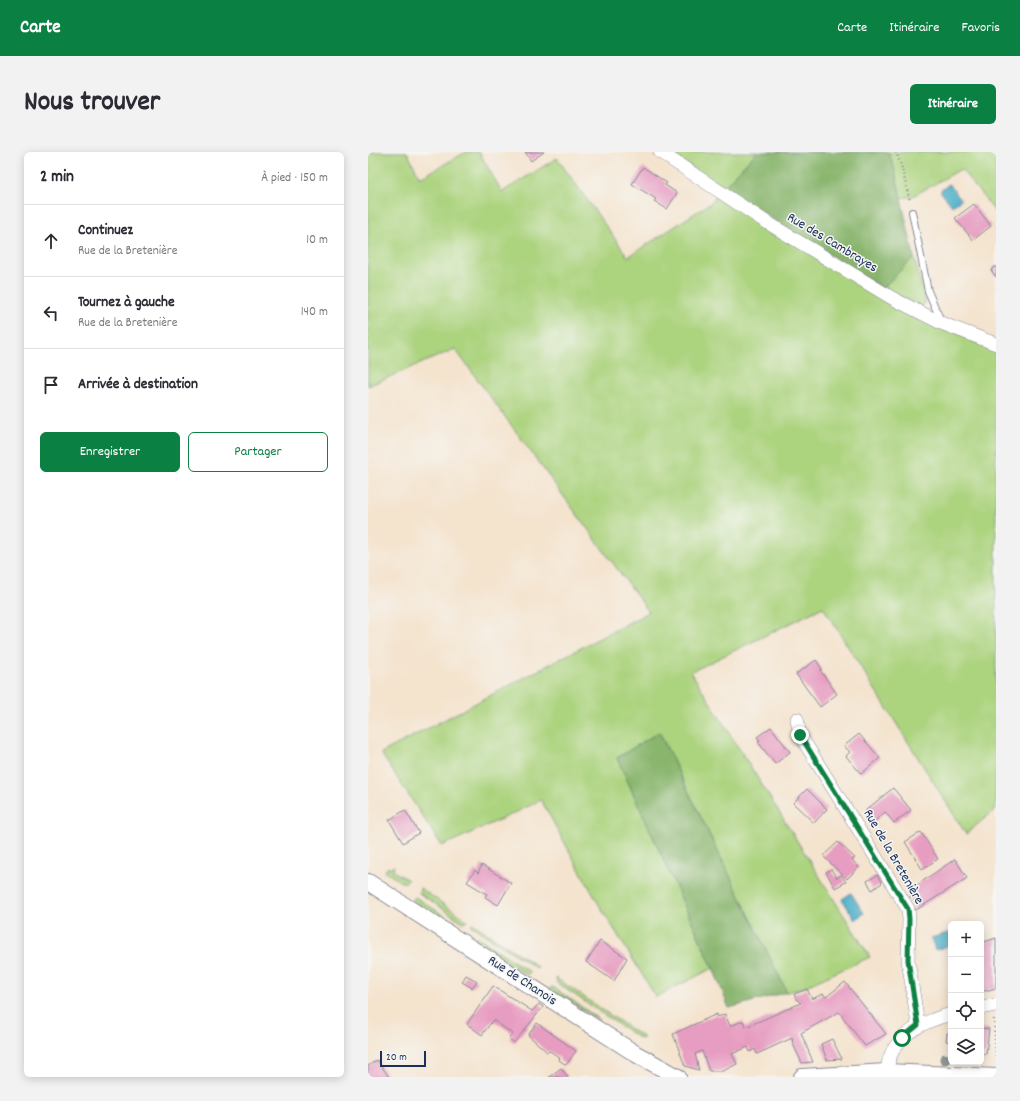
<!DOCTYPE html>
<html lang="fr">
<meta charset="utf-8">
<style>
:root{--surface:#fff;--page:#f2f2f3;--text:#2b2b33;--muted:#7c7c81;--line:#e1e1e2;--accent:#0b8043}
body{margin:0;font-family:Dekko,sans-serif;background:var(--page);color:var(--text)}
.controls{position:absolute;right:12px;bottom:12px;display:grid;overflow:hidden;border-radius:6px;box-shadow:0 2px 10px #0003}
.controls button{width:36px;height:36px;display:grid;place-items:center;padding:0;border:0;border-bottom:1px solid var(--line);background:var(--surface);color:var(--text);font:20px sans-serif}
.scale{position:absolute;left:12px;bottom:10px;width:46px;box-sizing:border-box;padding-left:4px;border:2px solid #1b2f5e;border-top:0;font-size:11px;line-height:14px;white-space:nowrap;color:#1b2f5e;-webkit-text-stroke:3px #f6f6f2;paint-order:stroke}
.stop{position:absolute;width:12px;height:12px;margin:-9px;border:3px solid #0b8043;border-radius:50%;background:#fff}
.stop.end{background:#0b8043;border-color:#fff;box-shadow:0 1px 4px #0008}
.list{margin:0;padding:0;list-style:none}
h2{display:flex;justify-content:space-between;align-items:center;height:52px;margin:0;padding:0 16px;font-size:17px}
h2 small{font-size:13px;font-weight:400;color:var(--muted)}
.list li{display:grid;grid-template-columns:26px 1fr auto;gap:12px;align-items:center;box-sizing:border-box;height:72px;padding:0 16px;border-top:1px solid var(--line)}
.list b{display:block;font-size:15px;white-space:nowrap}
.list p{margin:0;font-size:13px;white-space:nowrap;color:var(--muted)}
.list em{font-size:13px;font-style:normal;color:var(--muted)}
.actions{display:flex;gap:8px;padding:12px 16px}
.actions a{flex:1;padding:9px 0;border:1px solid var(--accent);border-radius:6px;text-align:center;font-size:14px;color:var(--accent)}
.actions .main{background:var(--accent);color:#fff}
.icon{flex:none;width:22px;height:22px;fill:none;stroke:currentColor;stroke-width:2;stroke-linecap:round;stroke-linejoin:round}
.map{position:relative;flex:none;width:628px;height:925px;overflow:hidden;border-radius:6px}
header{display:flex;align-items:center;gap:24px;box-sizing:border-box;height:56px;padding:0 20px;background:var(--accent);color:#fff}
header strong{font-size:19px}
nav{display:flex;gap:22px;margin-inline-start:auto;font-size:14px}
.intro{display:flex;align-items:center;justify-content:space-between;box-sizing:border-box;height:96px;padding:0 24px}
h1{margin:0;font-size:28px}
.button{padding:10px 18px;border-radius:6px;background:var(--accent);color:#fff;font-size:14px;font-weight:700}
main{display:flex;gap:24px;padding:0 24px}
aside{flex:1;background:var(--surface);border-radius:6px;box-shadow:0 2px 10px #0003}
.map>svg:first-child{display:block}
</style>
<header>
<strong>Carte</strong>
<nav><a>Carte</a><a>Itinéraire</a><a>Favoris</a></nav>
</header>
<div class="intro"><h1>Nous trouver</h1><a class="button">Itinéraire</a></div>
<main>
<aside>
<h2>2 min<small>À pied · 150 m</small></h2>
<ul class="list">
<li><svg class="icon" aria-label="ahead" viewBox="0 0 24 24"><path d="M12 20V5M6 11l6-6 6 6"/></svg><div><b>Continuez</b><p>Rue de la Bretenière</p></div><em>10 m</em></li>
<li><svg class="icon" aria-label="left" viewBox="0 0 24 24"><path d="M17 20v-9H6M10 6l-5 5 5 5"/></svg><div><b>Tournez à gauche</b><p>Rue de la Bretenière</p></div><em>140 m</em></li>
<li><svg class="icon" aria-label="arrive" viewBox="0 0 24 24"><path d="M6 21V4h12l-3 4 3 4H6"/></svg><div><b>Arrivée à destination</b></div></li>
</ul>
<div class="actions"><a class="main">Enregistrer</a><a>Partager</a></div>
</aside>
<div class="map">
<svg width="628" height="925" viewBox="0 0 628 925">
<rect width="100%" height="100%" fill="#f6f6f2"/>
<filter id="ink" filterUnits="userSpaceOnUse"><feTurbulence type="fractalNoise" baseFrequency=".025" numOctaves="2"/><feDisplacementMap in="SourceGraphic" scale="8" xChannelSelector="R" yChannelSelector="G"/><feConvolveMatrix kernelMatrix="1 2 1 2 8 2 1 2 1" color-interpolation-filters="sRGB"/></filter>
<filter id="wash" filterUnits="userSpaceOnUse"><feTurbulence type="fractalNoise" baseFrequency=".012" numOctaves="4" result="noise"/><feDisplacementMap in="SourceGraphic" scale="16" xChannelSelector="R" yChannelSelector="G"/><feGaussianBlur stdDeviation="0.9" result="paint"/><feColorMatrix in="noise" values="0 0 0 0 0 0 0 0 0 0 0 0 0 0 0 0 0 1.4 0 .05"/><feComposite in="paint" operator="in"/></filter>
<g filter="url(#wash)">
<rect width="100%" height="100%" fill="#f4e3cd"/>
<!-- green -->
<path fill="#acd37e" stroke="#64816e" d="M0 0H39L52 26 98 0H111L134 40 189 6 260 105 344 50 349 43 607 190 628 199V657L598 682 455 455 323 520 502 805 436 835 419 840 291 580 249 606 345 816 288 845 230 751 173 648 151 659 74 694 13 601 281 460 87 197 0 234Z
M301 0H389L355 36Z
M520 0H628V61L593 17 545 44 533 46 526 15Z
M546 105 558 149 556 153 552 154 515 136Z
M26 714 25 719 40 728 38 730H33L17 719 19 716Z
M52 736 100 769 95 770 51 741Z
M47 745 88 771 83 773 44 749Z
M104 771 170 815 168 816 104 774Z
M108 784 162 820 159 823 109 790Z
M188 826 276 886 272 887 189 831Z
M185 835 231 867 232 869 181 837Z"/>
<!-- forest -->
<path fill="#89b56d" stroke="#527266" d="M389 0H520L526 15 546 105 515 136 355 36Z
M291 580 419 840 361 856 345 816 249 606Z"/>
<!-- water -->
<path fill="#45abc5" stroke="#306d92" d="M581 32 593 48 584 54 572 39Z
M483 741 496 761 487 768 474 747Z
M583 780V793L567 798 563 786Z"/>
<g id="blocks">
<!-- building -->
<path fill="#e79cc1" d="M157 0H176L163 9Z
M275 15 299 31 297 33 309 41 299 57 286 49 288 47 264 32Z
M606 52 623 74 605 88 587 66Z
M628 114V125L623 118Z
M448 508 454 517 452 518 469 542 452 555 428 522Z
M403 575 422 600 407 612 390 590 392 588 389 585Z
M491 582 512 606 493 622 478 604 482 600 476 594Z
M525 636 543 658 526 671 517 660 507 669 498 658Z
M439 637 459 657 446 671 425 651Z
M37 658 51 681 35 691 21 668Z
M553 680 570 707 554 717 537 690Z
M470 690 487 706 484 708 491 715 479 727 455 704Z
M587 707 599 726 548 758 540 746 547 742 543 737Z
M114 713 143 731 130 753 117 745 119 742 99 730 107 718 110 721Z
M463 717 469 726 473 723 478 730 467 736 458 720Z
M509 723 514 731 504 738 499 729Z
M628 786V836L613 840V791Z
M232 789 259 806 246 829 218 810Z
M98 823 109 829 104 836 94 830Z
M477 830 518 882 497 894 471 860 433 881 445 910 434 911 425 892 424 886 389 902 387 897 382 900 380 895 364 902 369 912 355 919H341L334 899 327 902 331 918 317 914 305 882 349 862 350 865 357 862 362 874 375 869 378 875 433 851 429 848 426 842 439 837 444 847 455 842 458 845Z
M125 834 164 859 171 852 175 855 146 891 141 886 145 882 125 868 114 883 99 872Z
M169 871 208 899 198 913 191 908 192 906 182 899 179 900 160 883Z
M613 876 621 877 618 902 613 901Z
M579 881H583V898H581L582 890 578 889Z
M464 887 474 907 459 908 453 892Z
M9 908 21 925H0V914Z
M193 916 200 925H181Z"/>
</g>
</g>
<g filter="url(#ink)">
<use href="#blocks" fill-opacity="0" stroke="#888996" stroke-width="1"/>
<g fill="none" stroke-linecap="round" stroke-linejoin="round">
<defs>
<path id="service" d="M544 60 560 139 573 169"/>
<path id="minor" d="M292 0 395 68 524 146 573 171 628 192
M429 567 432 583 540 757 541 767 540 808 550 873
M613 856 628 853
M519 920C521 885 553 870 583 862"/>
<path id="tertiary" d="M0 730 268 902 310 925
M434 925 519 920 628 925"/>
</defs>
<!-- service casing -->
<use href="#service" stroke="#888996" stroke-width="8"/>
<!-- minor casing -->
<use href="#minor" stroke="#888996" stroke-width="14"/>
<!-- tertiary casing -->
<use href="#tertiary" stroke="#888996" stroke-width="18"/>
<!-- path -->
<path stroke="#888996" stroke-width="2.5" stroke-dasharray="1 3" stroke-linecap="butt" d="M528 0 534 16 542 50
M626 867 628 904"/>
<!-- service -->
<use href="#service" stroke="#fff" stroke-width="6"/>
<!-- minor -->
<use href="#minor" stroke="#fff" stroke-width="13"/>
<!-- tertiary -->
<use href="#tertiary" stroke="#fff" stroke-width="16"/>
</g>
<!-- trees -->
<circle fill="#909794" cx="577" cy="907" r="5.5"/>
</g>
<g fill="none" stroke-linecap="round" stroke-linejoin="round" filter="url(#ink)">
<!-- route -->
<path stroke="#0b8043" stroke-width="5" d="M432 583 540 757 541 767 540 808 550 873 534 886"/>
</g>
<g text-anchor="middle" dominant-baseline="central" stroke-width="3" stroke-linejoin="round" paint-order="stroke">
<!-- street labels -->
<g font-size="14" fill="#1b2f5e" stroke="#f6f6f2">
<text transform="translate(464 91) rotate(31)">Rue des Cambrayes</text>
<text transform="translate(525 705) rotate(60)">Rue de la Bretenière</text>
<text transform="translate(154 829) rotate(33)">Rue de Chanois</text>
</g>
</g>
</svg>
<div class="controls">
<button>+</button>
<button>−</button>
<button><svg class="icon" aria-label="locate" viewBox="0 0 24 24"><circle cx="12" cy="12" r="6"/><path d="M12 2v4M12 18v4M2 12h4M18 12h4"/></svg></button>
<button><svg class="icon" aria-label="layers" viewBox="0 0 24 24"><path d="M12 4l9 5-9 5-9-5zM3 14l9 5 9-5"/></svg></button>
</div>
<div class="scale">20 m</div>
<div class="stop" style="left:534px;top:886px"></div>
<div class="stop end" style="left:432px;top:583px"></div>
</div>
</main>
